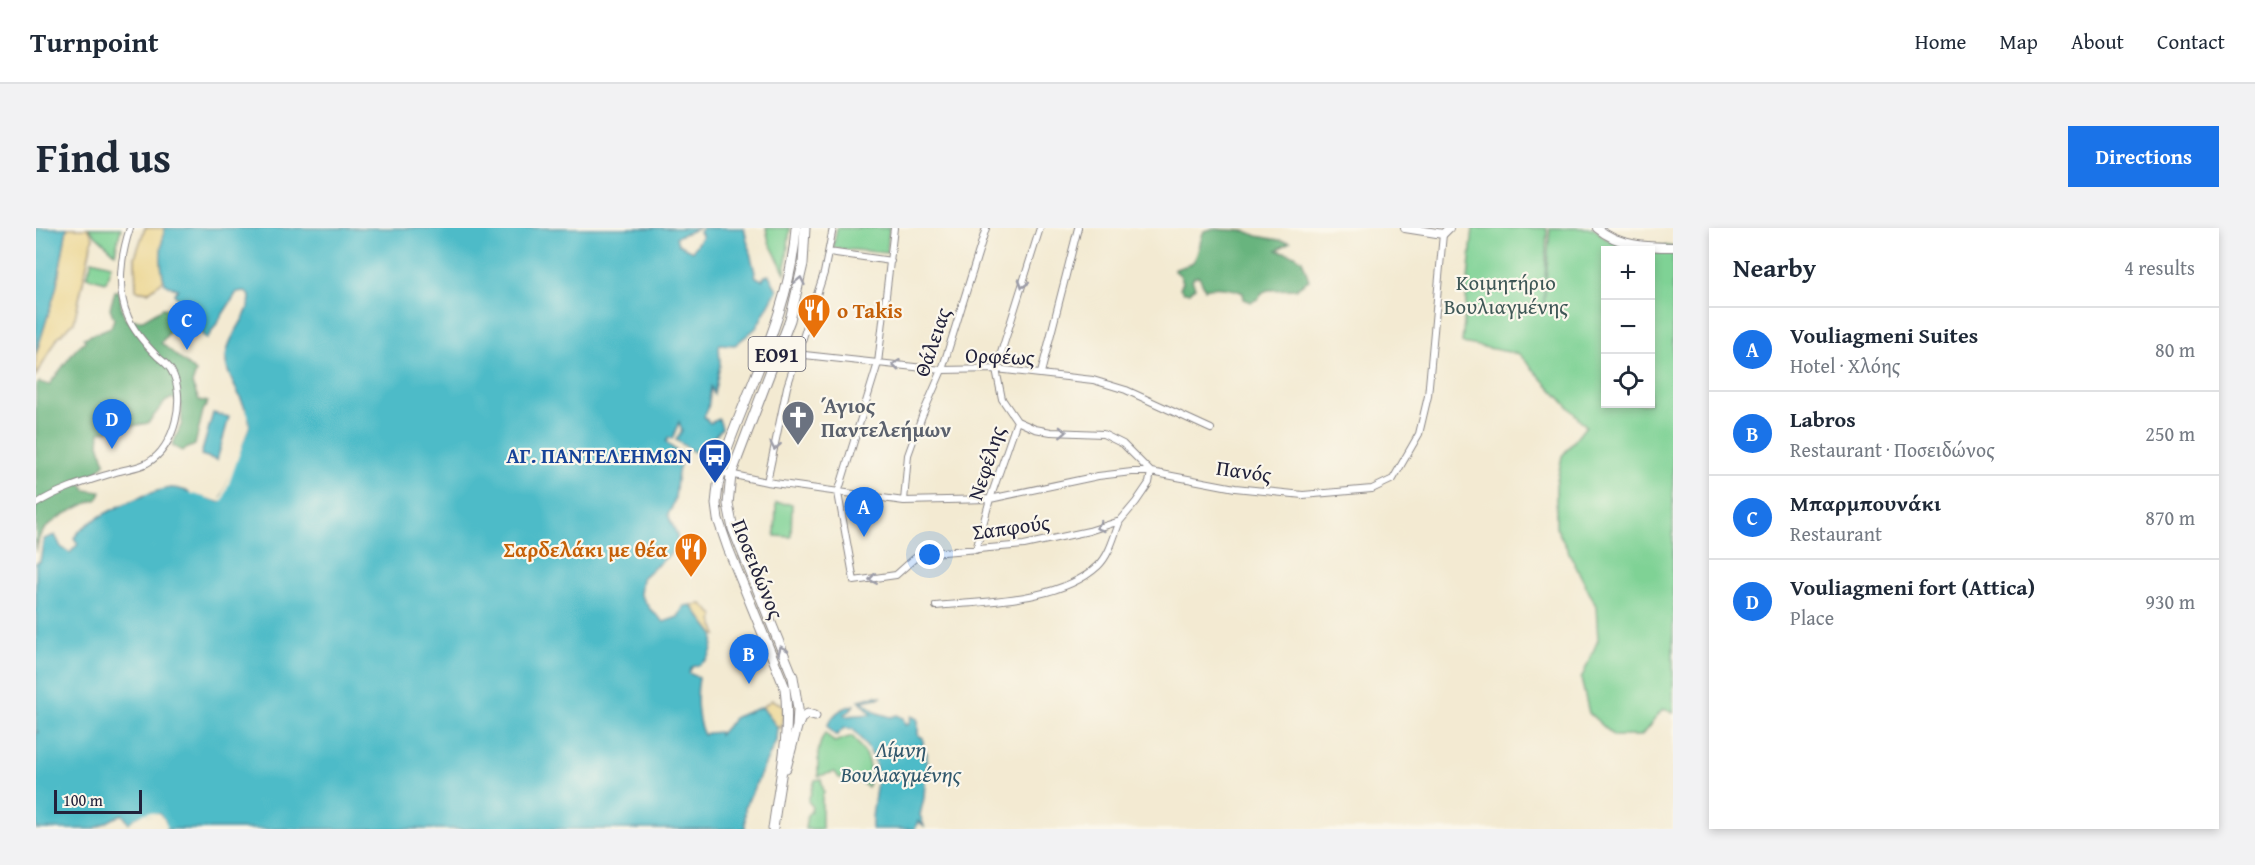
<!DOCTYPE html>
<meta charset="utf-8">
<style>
:root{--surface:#fff;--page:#f2f2f3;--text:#1f2937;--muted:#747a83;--line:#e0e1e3;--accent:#1a73e8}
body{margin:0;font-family:"Gentium Book Plus",serif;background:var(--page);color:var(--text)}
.controls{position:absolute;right:18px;top:18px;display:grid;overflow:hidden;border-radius:0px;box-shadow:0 3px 9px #0003}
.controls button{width:54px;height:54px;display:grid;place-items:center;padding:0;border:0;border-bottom:2px solid var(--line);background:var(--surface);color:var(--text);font:30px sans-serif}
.scale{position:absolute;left:18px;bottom:15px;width:88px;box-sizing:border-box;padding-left:6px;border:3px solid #22223b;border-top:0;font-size:16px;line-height:21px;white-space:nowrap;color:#22223b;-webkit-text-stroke:4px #fbf7ec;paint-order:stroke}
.you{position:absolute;left:894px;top:327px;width:21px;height:21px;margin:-15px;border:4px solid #fff;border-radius:50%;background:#1a73e8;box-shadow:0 0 0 9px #1a73e833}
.badge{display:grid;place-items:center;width:39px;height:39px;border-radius:50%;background:var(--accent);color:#fff;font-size:20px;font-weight:700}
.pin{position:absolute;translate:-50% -50px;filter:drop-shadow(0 2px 3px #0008)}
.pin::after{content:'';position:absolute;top:32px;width:21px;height:18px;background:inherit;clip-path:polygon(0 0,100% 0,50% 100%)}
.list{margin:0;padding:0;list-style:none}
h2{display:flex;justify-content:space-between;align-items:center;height:78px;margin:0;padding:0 24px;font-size:26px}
h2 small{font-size:20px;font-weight:400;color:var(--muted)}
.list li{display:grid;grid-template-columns:39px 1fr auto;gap:18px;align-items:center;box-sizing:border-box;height:84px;padding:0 24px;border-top:2px solid var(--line)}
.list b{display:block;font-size:22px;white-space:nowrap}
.list p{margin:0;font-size:20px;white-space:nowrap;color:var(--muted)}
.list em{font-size:20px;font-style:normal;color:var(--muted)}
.icon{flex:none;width:33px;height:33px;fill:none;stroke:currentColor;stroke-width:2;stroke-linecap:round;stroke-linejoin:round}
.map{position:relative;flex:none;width:1637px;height:601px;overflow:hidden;border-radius:0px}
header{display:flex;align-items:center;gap:36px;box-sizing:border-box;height:84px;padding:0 30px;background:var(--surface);border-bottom:2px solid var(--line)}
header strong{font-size:28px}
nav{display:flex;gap:33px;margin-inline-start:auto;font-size:21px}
.intro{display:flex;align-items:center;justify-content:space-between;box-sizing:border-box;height:144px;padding:0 36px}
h1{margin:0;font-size:42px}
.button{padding:15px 27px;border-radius:0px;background:var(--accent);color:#fff;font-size:21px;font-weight:700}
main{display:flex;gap:36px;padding:0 36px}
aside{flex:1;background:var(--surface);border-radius:0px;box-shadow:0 3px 9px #0003}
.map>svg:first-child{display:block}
</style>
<header>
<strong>Turnpoint</strong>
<nav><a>Home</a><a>Map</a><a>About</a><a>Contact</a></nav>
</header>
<div class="intro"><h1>Find us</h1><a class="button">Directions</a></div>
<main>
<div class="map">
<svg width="1637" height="601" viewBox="0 0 1637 601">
<rect width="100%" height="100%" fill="#fbf7ec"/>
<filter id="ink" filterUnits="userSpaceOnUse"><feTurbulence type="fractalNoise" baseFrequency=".0167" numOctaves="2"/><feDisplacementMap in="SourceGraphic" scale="12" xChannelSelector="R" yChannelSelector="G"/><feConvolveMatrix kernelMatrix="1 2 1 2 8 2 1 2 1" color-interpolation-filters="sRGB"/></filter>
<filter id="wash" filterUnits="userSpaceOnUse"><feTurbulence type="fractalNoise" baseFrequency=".008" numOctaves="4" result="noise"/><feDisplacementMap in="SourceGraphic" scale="24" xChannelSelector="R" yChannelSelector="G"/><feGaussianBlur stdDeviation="1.35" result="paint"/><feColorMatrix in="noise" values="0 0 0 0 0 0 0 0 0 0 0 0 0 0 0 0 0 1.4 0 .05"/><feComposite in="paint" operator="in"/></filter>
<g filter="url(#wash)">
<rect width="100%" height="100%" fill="#f3ead2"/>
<!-- green -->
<path fill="#7fd295" stroke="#507a68" stroke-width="1.5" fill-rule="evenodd" d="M52 0H85L79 25Z
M730 0H754L749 45 733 14Z
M801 0H853L851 25 797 20Z
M1437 0H1511L1508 77 1514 0H1558L1570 11 1637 19V484L1627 481 1605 508H1578L1553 485 1545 451 1562 412 1560 378 1520 299V258L1526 228 1550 198 1483 126 1426 115ZM1570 22H1614V176H1570Z
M56 32 75 37 70 54 51 49Z
M740 275 756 276 755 309 739 308Z
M789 505 798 514 816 508C830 525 837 536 832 559L815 549 803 550 799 544 782 548C782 531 780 520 789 505Z
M785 551 788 565 786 568V601H769L771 587 775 583 776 578 772 573 779 552Z"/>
<!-- forest -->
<path fill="#67b47e" stroke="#446b5c" stroke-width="1.5" d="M1176 1 1210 3 1221 8 1254 14 1241 22 1259 27 1266 32 1273 52 1259 61 1232 62 1227 64 1222 71 1215 74 1208 71 1207 65C1197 60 1180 58 1169 61L1163 48 1158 49 1156 52 1159 59 1154 64H1148L1144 60 1147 54 1144 47 1138 42C1143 39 1147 39 1152 37 1163 34 1163 12 1168 3Z
M79 63H83L86 82 90 92H107L127 80 135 81 142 93 125 115 160 144 156 156 163 172 172 174 167 183 159 217 146 223 136 218 146 195 145 176 136 170 129 174 112 195 64 204 63 216 69 235 61 244 43 252 50 262 65 264 62 271C46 277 14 291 5 306 2 310 1 319 0 325V156L3 154 13 157 40 121 49 113 48 110 75 99 78 91 74 80Z"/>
<!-- sand -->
<path fill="#eeda9e" stroke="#887e6c" stroke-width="1.5" d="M31 0H52L57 9 38 94 22 109 0 148V126L20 61Z
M109 0H129C125 18 123 34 128 52L112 64 100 62 99 29Z
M666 376 678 387 677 396 681 407H678L655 377Z
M736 472 747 477 746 500 741 499 726 479Z"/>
<!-- water -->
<path fill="#4ebbc8" stroke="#386e82" stroke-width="1.5" d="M0 0H31L20 61 0 126Z
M129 0H663L640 9 642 16 656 23 666 8 663 4 667 0H708L720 49 726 52 729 48 733 47 741 62 720 100 699 117 683 116 684 137 678 166 675 159 672 181 668 189 674 195 683 191 686 200 672 215 658 224 640 212 646 203 643 194 636 211 633 209 630 214 647 229C636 250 645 268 632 286 634 294 639 300 641 308 645 324 616 339 606 350L604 366 614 381 628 394 642 389 648 378 655 377 678 407C677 423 674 435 656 439L653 445 663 450C660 466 660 492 668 507L672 505 683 504V507L699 489 726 479 741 499 740 513 709 579V601H129V593L123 586 104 587 93 595 86 586 58 601H0V505L2 504 0 503V335L4 333 8 311 19 307 25 319 34 325 42 316 38 310C49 291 112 263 135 260 146 259 172 271 184 274L213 198C212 174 190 151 190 132 190 107 214 91 214 68L209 63 201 64 171 111 145 85 149 80 138 66 142 61 129 56C123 36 124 20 129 0Z
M177 185 193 189 181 232 165 227Z
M840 468 846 469 826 473 841 485 855 489 861 487 867 490 869 497 873 496 875 488 882 491V507L887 510V520L891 525 888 570 884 587 888 598 882 593 879 601H836C834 578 847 550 837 529 832 519 824 510 817 501L808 500 800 508 791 498C798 485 804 481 818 477L813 484 808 486 809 488 836 486 823 472Z"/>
<!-- pier -->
<path fill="#f3ead2" d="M209 180 212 187 213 198 187 273 184 274 154 265V262L185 271 210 198 207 182Z
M113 584 123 586 128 591 131 599 129 601H126L127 595 121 589 114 587 105 589 95 598 93 595 104 587Z"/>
</g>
<g filter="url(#ink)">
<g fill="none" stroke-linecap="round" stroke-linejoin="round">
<defs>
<path id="street" d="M858 0 842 135 802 265 818 353 860 347 879 330 896 325 988 317 1053 303 1084 293 1100 274 1113 255 1115 244 1087 216 1067 206 1015 204 999 201 981 193 966 171 960 141 1004 0
M793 24 855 33
M741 124 906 142 960 141 1057 152 1090 162 1175 201
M1005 145 1042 0
M684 244 731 254 868 273 954 271 1062 248 1096 244H1115L1199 260 1267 267 1336 261 1357 251 1383 206 1392 168 1407 6
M731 254 751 159 788 45 797 0
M868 273 872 227 886 188 906 142 950 0
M0 276C25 260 52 253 80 244 90 241 102 240 111 235 139 221 151 168 135 142 132 137 127 133 122 129 111 118 98 104 92 89 80 62 85 27 94 0
M940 322 954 271 981 193
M900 378C949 373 1023 374 1062 338 1074 327 1078 307 1084 293"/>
<path id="secondary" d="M1369 0 1407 6 1413 0
M1561 0C1582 18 1611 19 1637 19"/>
<path id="primary" d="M762 497 765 490 772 486 779 488
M750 540 761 499 762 481 757 449 697 301 692 276 695 247 754 92 767 36 769 0
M737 601C743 555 755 506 749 460L692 320 682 291 680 276 682 257 691 221C717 149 755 78 760 0"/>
</defs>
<!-- street casing -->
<use href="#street" stroke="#8a8686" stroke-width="8"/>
<!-- secondary casing -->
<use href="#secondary" stroke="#8a8686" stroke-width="10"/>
<!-- primary casing -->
<use href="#primary" stroke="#8a8686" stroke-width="11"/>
<!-- street -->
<use href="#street" stroke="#fff" stroke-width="6"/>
<!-- secondary -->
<use href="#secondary" stroke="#fff" stroke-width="8"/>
<!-- primary -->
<use href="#primary" stroke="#fff" stroke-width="9"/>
</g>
<!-- one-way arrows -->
<defs><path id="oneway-chevron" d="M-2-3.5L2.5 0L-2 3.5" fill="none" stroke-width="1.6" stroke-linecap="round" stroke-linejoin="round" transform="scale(1.5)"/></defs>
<g stroke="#9c9ca7">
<use href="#oneway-chevron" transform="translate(764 53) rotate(-78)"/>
<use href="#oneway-chevron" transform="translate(987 56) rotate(107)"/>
<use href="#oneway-chevron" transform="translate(860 137) rotate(-173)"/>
<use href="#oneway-chevron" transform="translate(1027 204) rotate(-2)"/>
<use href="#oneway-chevron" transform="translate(739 218) rotate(101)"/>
<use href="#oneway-chevron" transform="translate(1064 299) rotate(162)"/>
<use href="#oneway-chevron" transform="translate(837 351) rotate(171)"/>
<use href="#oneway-chevron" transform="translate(746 422) rotate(-113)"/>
</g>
</g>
<!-- icons -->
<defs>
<symbol id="restaurant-pin" viewBox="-11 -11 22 30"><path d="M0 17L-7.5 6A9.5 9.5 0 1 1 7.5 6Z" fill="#e8710a" stroke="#fbf7ec"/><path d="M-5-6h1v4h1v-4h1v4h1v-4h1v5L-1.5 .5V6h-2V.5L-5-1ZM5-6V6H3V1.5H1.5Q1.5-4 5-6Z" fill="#fff"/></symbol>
<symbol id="church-pin" viewBox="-11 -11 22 30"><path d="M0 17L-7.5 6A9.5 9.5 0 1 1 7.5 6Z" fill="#6b7280" stroke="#fbf7ec"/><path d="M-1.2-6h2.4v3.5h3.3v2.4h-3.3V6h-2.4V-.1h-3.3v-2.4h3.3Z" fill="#fff"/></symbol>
<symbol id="bus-pin" viewBox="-11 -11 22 30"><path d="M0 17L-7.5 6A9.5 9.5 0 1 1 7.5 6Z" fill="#1a4fb4" stroke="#fbf7ec"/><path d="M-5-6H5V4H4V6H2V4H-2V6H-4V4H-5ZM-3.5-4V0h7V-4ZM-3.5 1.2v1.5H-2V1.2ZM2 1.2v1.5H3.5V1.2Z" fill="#fff"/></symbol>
</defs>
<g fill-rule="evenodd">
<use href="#restaurant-pin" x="759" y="63" width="38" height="52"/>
<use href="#church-pin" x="743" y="170" width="38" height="52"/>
<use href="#bus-pin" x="660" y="208" width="38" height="52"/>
<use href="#restaurant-pin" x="636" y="302" width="38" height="52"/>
</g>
<g text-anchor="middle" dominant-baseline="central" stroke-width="4.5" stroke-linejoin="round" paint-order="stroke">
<!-- shield labels -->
<rect fill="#fbf7ec" stroke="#636270" stroke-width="1.5" x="712.5" y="109" width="57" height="34" rx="4.5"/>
<g font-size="20" font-weight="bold" fill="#22223b">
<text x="741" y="126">ΕΟ91</text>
</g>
<!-- park labels -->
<g font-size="21" fill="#3e5756" stroke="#fbf7ec">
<text x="1470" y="54">Κοιμητήριο<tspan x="1470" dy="24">Βουλιαγμένης</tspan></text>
</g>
<!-- food labels -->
<g font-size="21" font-weight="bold" fill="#c56008" stroke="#fbf7ec" text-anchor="start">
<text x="801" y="82">o Takis</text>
<text x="632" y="321" text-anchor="end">Σαρδελάκι με θέα</text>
</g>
<!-- street labels -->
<g font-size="21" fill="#22223b" stroke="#fbf7ec">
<text transform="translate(896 114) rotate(-71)">Θάλειας</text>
<text transform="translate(964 128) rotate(2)">Ορφέως</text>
<text transform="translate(950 235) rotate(-72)">Νεφέλης</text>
<text transform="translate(1208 243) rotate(8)">Πανός</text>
<text transform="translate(975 299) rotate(-8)">Σαπφούς</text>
<text transform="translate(722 341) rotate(68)">Ποσειδώνος</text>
</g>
<!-- worship labels -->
<g font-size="21" font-weight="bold" fill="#5b616d" stroke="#fbf7ec" text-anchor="start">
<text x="785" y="177">Άγιος<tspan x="785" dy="24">Παντελεήμων</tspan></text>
</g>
<!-- transit labels -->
<g font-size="21" font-weight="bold" fill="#164399" stroke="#fbf7ec" text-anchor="end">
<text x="656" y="227">ΑΓ. ΠΑΝΤΕΛΕΗΜΩΝ</text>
</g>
<!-- water labels -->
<g font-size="22" font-style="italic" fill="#31586c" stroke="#fbf7ec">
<text x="865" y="521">Λίμνη<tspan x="865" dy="25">Βουλιαγμένης</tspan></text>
</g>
</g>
</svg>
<div class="controls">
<button>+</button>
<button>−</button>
<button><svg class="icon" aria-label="locate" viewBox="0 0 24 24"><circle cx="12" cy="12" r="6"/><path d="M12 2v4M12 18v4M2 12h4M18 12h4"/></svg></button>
</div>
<div class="scale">100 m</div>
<div class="you"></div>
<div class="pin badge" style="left:828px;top:309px">A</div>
<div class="pin badge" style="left:713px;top:456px">B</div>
<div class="pin badge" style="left:151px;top:122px">C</div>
<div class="pin badge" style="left:76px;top:221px">D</div>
</div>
<aside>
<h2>Nearby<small>4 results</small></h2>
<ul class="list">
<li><span class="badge">A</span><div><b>Vouliagmeni Suites</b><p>Hotel · Χλόης</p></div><em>80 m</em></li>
<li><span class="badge">B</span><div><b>Labros</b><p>Restaurant · Ποσειδώνος</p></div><em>250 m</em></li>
<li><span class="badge">C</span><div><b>Μπαρμπουνάκι</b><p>Restaurant</p></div><em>870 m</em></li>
<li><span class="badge">D</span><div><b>Vouliagmeni fort (Attica)</b><p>Place</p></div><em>930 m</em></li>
</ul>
</aside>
</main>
